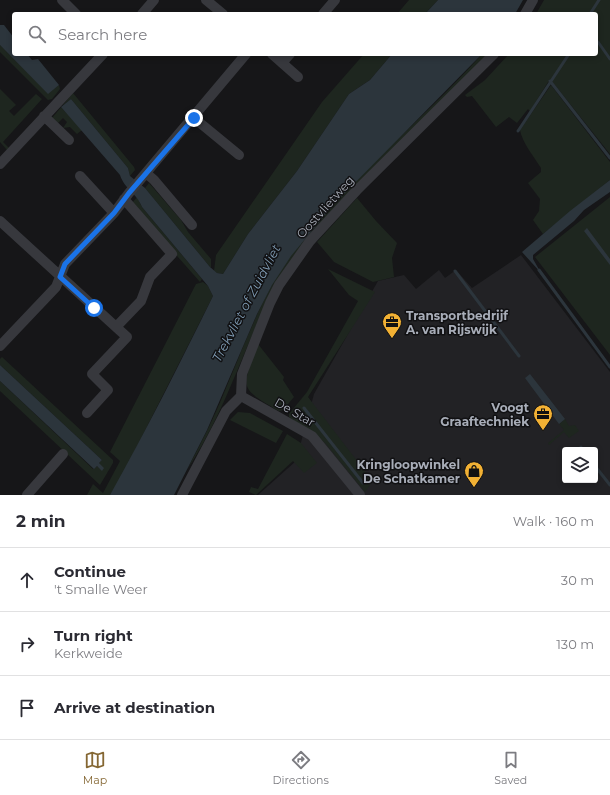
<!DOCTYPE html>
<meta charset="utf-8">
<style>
:root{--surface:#fff;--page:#f7f7f7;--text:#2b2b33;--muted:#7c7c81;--line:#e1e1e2;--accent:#856733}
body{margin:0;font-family:Montserrat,sans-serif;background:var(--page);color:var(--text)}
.controls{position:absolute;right:12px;bottom:12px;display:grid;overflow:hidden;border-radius:4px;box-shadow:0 2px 6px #0003}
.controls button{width:36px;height:36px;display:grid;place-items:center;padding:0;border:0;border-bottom:1px solid var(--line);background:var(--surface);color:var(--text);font:20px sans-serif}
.stop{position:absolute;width:12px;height:12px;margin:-9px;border:3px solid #1a73e8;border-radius:50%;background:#fff}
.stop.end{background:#1a73e8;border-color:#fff;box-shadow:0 1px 4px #0008}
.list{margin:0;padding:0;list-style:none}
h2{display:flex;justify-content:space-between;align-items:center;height:52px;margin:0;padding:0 16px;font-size:17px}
h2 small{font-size:13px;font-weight:400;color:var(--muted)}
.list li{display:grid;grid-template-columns:26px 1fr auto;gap:12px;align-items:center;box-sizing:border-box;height:64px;padding:0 16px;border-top:1px solid var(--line)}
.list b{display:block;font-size:15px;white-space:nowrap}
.list p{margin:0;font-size:13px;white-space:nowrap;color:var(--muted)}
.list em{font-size:13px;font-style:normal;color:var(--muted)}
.icon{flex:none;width:22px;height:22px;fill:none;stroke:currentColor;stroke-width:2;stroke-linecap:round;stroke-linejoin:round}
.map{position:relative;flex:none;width:610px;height:495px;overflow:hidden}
.search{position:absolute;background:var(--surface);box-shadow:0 2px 6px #0003;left:12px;right:12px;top:12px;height:44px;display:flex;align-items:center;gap:10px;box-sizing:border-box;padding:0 14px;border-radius:4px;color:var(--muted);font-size:15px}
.sheet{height:244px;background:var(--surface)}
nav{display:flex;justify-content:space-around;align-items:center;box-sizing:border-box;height:56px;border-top:1px solid var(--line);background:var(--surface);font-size:11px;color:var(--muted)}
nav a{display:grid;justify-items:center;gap:2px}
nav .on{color:var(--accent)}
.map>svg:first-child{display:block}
</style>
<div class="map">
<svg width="610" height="495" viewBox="0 0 610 495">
<rect width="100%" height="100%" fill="#161618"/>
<!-- built -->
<path fill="#222225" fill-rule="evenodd" d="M521 255 610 372V495H258L296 461 314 394 378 281 404 275 416 289 439 270 445 278 456 270 472 288ZM565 450H595V480H565Z"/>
<!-- green -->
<path fill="#1e261f" d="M409 0H438L425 14H397Z
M544 0H610V154L550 79 530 111 528 109 517 123 509 117 496 127 472 96 467 97 465 95 485 80 509 54H596V14H536Z
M0 45 48 93 59 85 60 89 52 99 48 100 0 52Z
M364 54H392L370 80 349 94 297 171 248 234 223 274 217 273 214 271 216 255 322 102Z
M482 54H489L274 287C244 347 225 413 187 470 201 443 215 416 226 388 245 343 262 295 291 255 345 180 421 123 482 54Z
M551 85 610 162V180L543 234 533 220 539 211 540 199 528 183 541 172V168C534 157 522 142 520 130Z
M0 89 16 105 9 111 14 116 36 94 42 99 3 142 9 148 7 150 0 142Z
M73 93 134 167 135 170 130 176 128 168 71 99 61 107 82 130 77 134 70 127 63 128 67 122 63 118 58 123 52 118Z
M149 183 181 220 188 232 211 259V267H210L145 188Z
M137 197 142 207 202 279 200 282 133 206 132 203Z
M610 197V355L535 257Z
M357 198 376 221 397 243 392 258 394 277 373 282 334 262 317 242Z
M328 269 375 292 308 397 371 479 370 485 365 492 325 443 289 417V414L307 392 358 301 349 295Z
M203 282 208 286 213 296 120 480 110 495H87L93 484 103 493 120 461 110 452 196 284Z
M258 344 284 377 283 380 294 397 283 410 279 411C237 387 242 388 258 344Z
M2 357 113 460V463L100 485 0 391V381L93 469 97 466 102 470 99 463 102 460 0 365V359Z
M238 412 250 413 283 431 276 443 230 420Z
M565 419 569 426 575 425 579 431 569 438 564 432 549 445 548 443 564 430 559 424Z
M287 434 301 443 317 463 304 473 293 461 256 495 249 492 251 487 258 489Z"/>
<!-- water -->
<path fill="#2c353c" d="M438 0H523L515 14H425Z
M0 25H4L14 38V54H27L32 60 38 59 59 85 48 94 0 45Z
M392 54H482L335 203 291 256 272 285 257 314 207 430 174 495H110C146 431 180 363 213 296L208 286 142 207C136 192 125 190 120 175L61 107 71 99 128 168 130 176 145 188 210 267 217 273 223 274 248 234 297 171 349 94 370 80Z
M610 180V192L584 210 574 221 533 255V259L541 273 522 252 570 211Z
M587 228 610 259V265L584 231Z
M0 365 102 460 99 463 104 468 102 471 97 466 94 469 0 381Z
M530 374 565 419 559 424 525 378Z"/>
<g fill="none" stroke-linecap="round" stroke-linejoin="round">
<!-- stream -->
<path stroke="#2c353c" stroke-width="3" d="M590 14 599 0
M598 42 610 59
M550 81 610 158
M518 131 569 54
M539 270 610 367
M455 271 519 356
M304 408 363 483
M581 447 583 450
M595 466 610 485"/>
<!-- street -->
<path stroke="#37383d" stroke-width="10" d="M62 0 76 14
M206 0 223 14
M142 14 154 0
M323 14 335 0
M525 14 533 0
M272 54 298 77
M282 63 290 54
M44 116 69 140
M194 118 239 155
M0 164 103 54
M146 173 154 180 192 225
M80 176 114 213
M0 221 116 327
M0 346 56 287 65 264 114 213 129 193 246 54
M241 396 312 436 360 495
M87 413 108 390 92 374 127 337 116 327 141 301 150 277 172 254 124 199
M27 495 63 454
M182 495 226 411 241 396 242 374 270 303 279 285 310 241 357 190 494 54"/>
</g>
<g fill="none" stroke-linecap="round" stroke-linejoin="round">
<!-- route -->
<path stroke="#1a73e8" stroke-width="5" d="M94 308 60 277 65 264 114 213 129 193 194 118"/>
</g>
<!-- icons -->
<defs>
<symbol id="office-pin" viewBox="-11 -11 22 30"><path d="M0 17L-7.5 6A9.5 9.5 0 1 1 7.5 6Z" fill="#f2b134" stroke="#111113"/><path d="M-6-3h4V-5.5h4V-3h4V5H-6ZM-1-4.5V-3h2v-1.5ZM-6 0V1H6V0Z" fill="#111"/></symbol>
<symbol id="shop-pin" viewBox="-11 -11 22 30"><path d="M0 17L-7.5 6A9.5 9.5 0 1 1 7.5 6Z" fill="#f2b134" stroke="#111113"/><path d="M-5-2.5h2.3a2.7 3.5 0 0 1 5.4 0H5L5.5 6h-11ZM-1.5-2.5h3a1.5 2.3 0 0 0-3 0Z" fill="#111"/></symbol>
</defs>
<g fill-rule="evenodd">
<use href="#office-pin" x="381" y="311" width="22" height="30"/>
<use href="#office-pin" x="532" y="403" width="22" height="30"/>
<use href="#shop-pin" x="463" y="460" width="22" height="30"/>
</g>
<g text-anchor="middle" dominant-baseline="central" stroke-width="3" stroke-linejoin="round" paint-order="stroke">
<!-- street labels -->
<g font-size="12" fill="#a8adb8" stroke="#111113">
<text transform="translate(325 207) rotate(-48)">Oostvlietweg</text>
<text transform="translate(295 412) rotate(30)">De Star</text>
</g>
<!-- poi labels -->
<g font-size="12" font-weight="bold" fill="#a8adb8" stroke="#111113" text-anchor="end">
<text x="406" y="315" text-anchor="start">Transportbedrijf<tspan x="406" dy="14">A. van Rijswijk</tspan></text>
<text x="529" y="407">Voogt<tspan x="529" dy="14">Graaftechniek</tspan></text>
<text x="460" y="464">Kringloopwinkel<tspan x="460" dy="14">De Schatkamer</tspan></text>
</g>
<!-- water labels -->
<g font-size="13" font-style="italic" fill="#7f9bb3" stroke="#111113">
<text transform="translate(246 303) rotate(-62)">Trekvliet of Zuidvliet</text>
</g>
</g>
</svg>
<div class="controls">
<button><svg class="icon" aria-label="layers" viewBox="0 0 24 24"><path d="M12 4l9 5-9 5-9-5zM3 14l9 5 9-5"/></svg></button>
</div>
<div class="stop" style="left:94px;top:308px"></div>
<div class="stop end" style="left:194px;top:118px"></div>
<div class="search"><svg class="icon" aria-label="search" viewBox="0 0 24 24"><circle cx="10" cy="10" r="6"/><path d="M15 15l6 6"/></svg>Search here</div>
</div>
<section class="sheet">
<h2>2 min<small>Walk · 160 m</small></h2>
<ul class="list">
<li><svg class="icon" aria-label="ahead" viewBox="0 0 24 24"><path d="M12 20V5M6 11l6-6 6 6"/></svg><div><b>Continue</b><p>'t Smalle Weer</p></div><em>30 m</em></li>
<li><svg class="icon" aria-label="right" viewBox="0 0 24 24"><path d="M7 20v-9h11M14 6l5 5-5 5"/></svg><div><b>Turn right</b><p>Kerkweide</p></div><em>130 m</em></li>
<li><svg class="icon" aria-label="arrive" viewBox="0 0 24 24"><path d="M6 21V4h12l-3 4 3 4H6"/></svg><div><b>Arrive at destination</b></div></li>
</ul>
</section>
<nav>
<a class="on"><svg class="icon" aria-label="map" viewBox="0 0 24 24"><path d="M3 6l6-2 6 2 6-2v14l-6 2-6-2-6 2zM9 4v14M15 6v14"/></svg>Map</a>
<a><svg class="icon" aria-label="directions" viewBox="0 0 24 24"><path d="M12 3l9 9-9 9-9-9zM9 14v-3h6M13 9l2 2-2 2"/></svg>Directions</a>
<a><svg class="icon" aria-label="saved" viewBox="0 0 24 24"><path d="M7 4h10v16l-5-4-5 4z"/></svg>Saved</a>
</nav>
